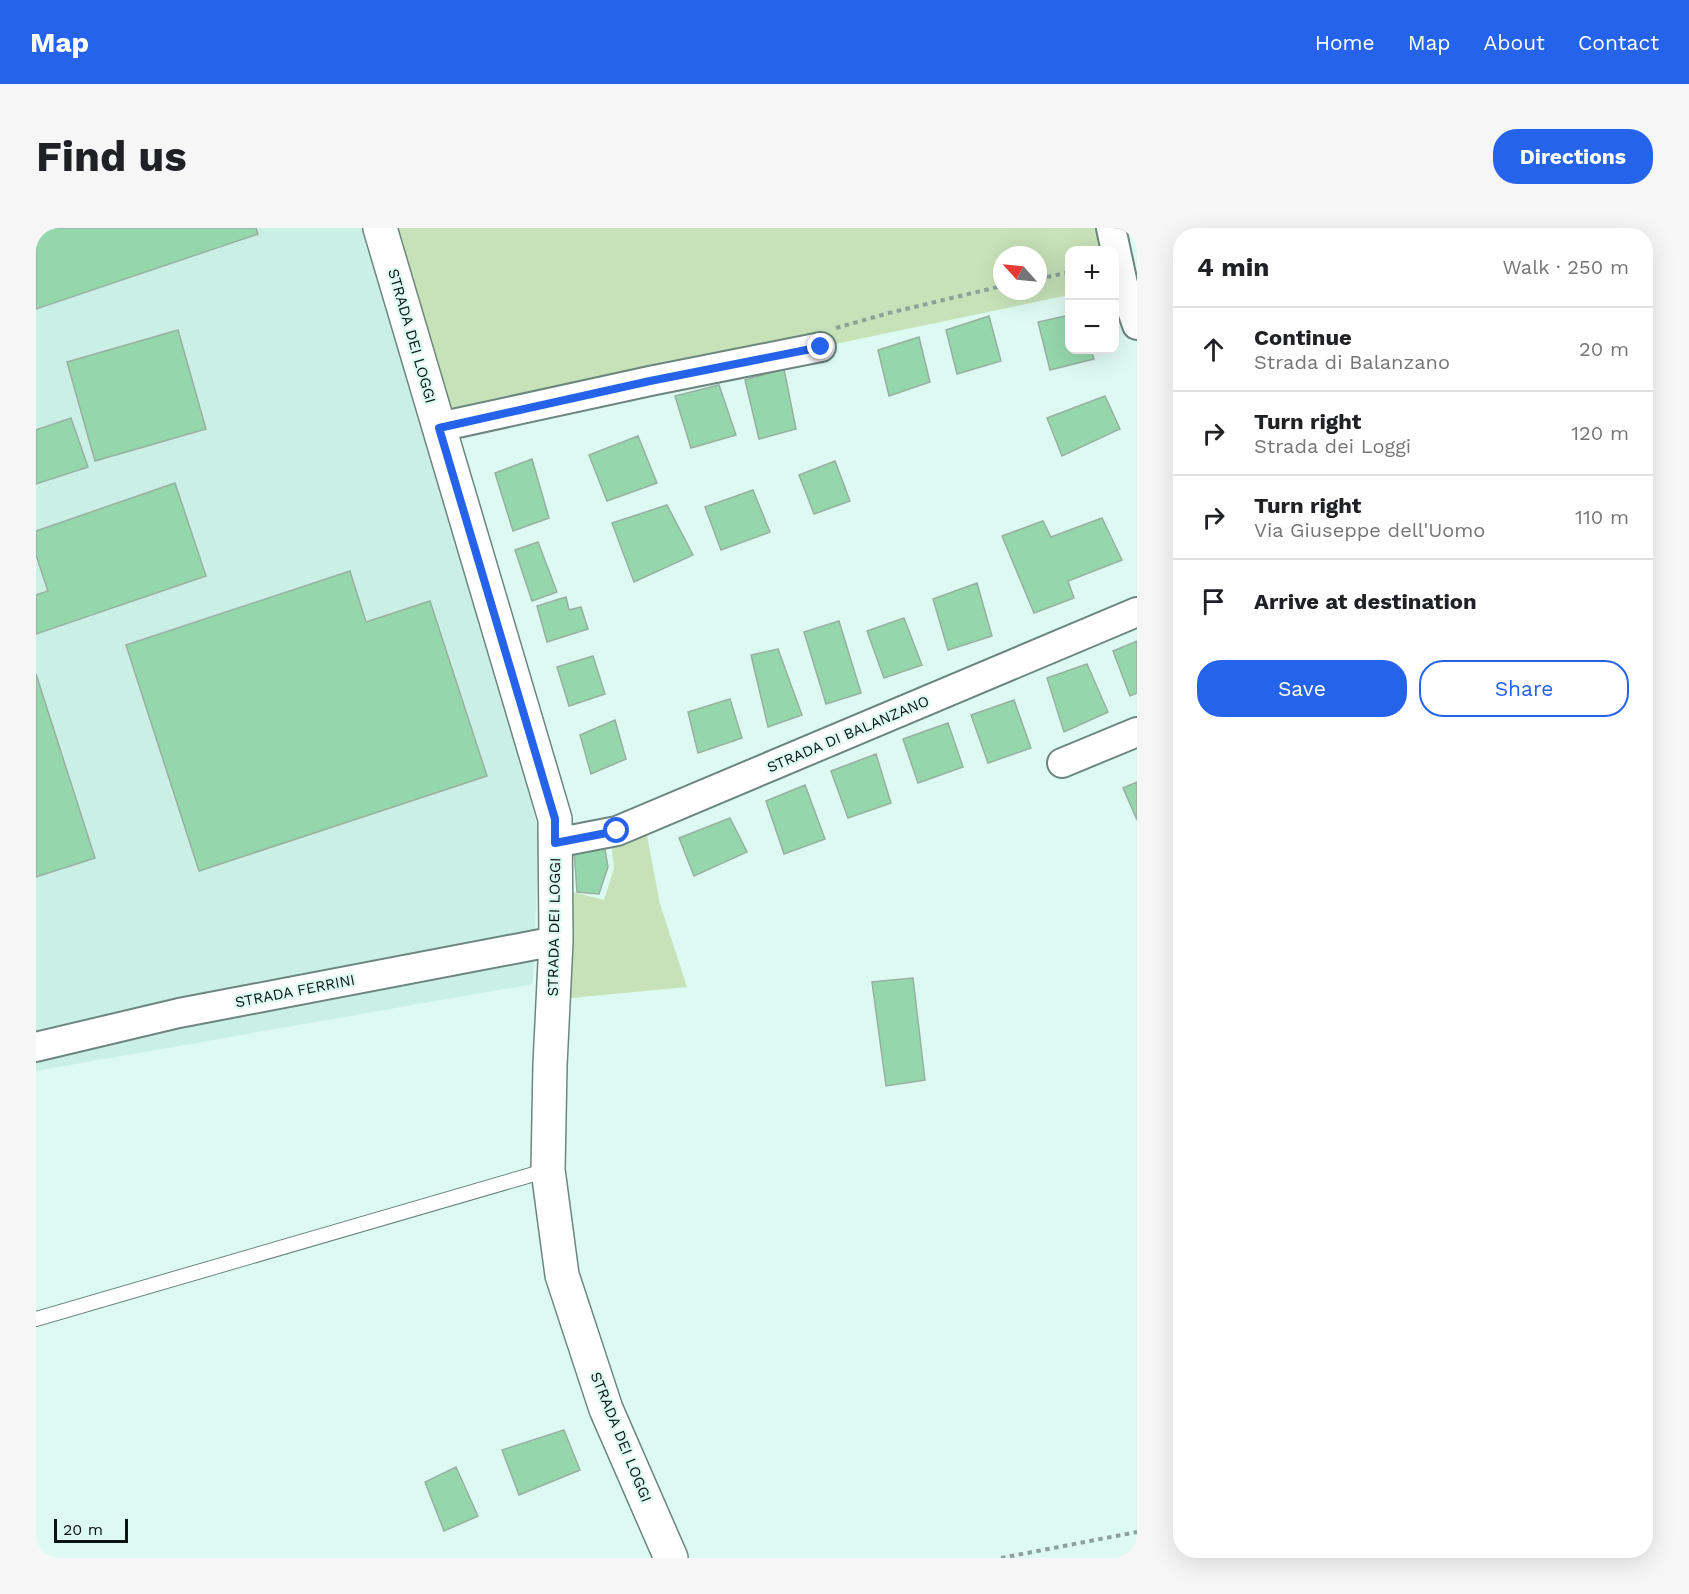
<!DOCTYPE html>
<meta charset="utf-8">
<style>
:root{--surface:#fff;--page:#f6f6f6;--text:#202124;--muted:#757577;--line:#e0e0e0;--accent:#2563eb}
body{margin:0;font-family:"Work Sans",sans-serif;background:var(--page);color:var(--text)}
.controls{position:absolute;right:18px;top:18px;display:grid;overflow:hidden;border-radius:12px;box-shadow:0 6px 24px #0002}
.controls button{width:54px;height:54px;display:grid;place-items:center;padding:0;border:0;border-bottom:2px solid var(--line);background:var(--surface);color:var(--text);font:30px sans-serif}
.compass{position:absolute;left:957px;top:18px;width:54px;height:54px;border-radius:50%;background:var(--surface);box-shadow:0 6px 24px #0002;rotate:297deg}
.scale{position:absolute;left:18px;bottom:15px;width:74px;box-sizing:border-box;padding-left:6px;border:3px solid #0a1411;border-top:0;font-size:16px;line-height:21px;white-space:nowrap;color:#0a1411;-webkit-text-stroke:4px #ddfaf2;paint-order:stroke}
.stop{position:absolute;width:18px;height:18px;margin:-14px;border:4px solid #2563eb;border-radius:50%;background:#fff}
.stop.end{background:#2563eb;border-color:#fff;box-shadow:0 2px 6px #0008}
.list{margin:0;padding:0;list-style:none}
h2{display:flex;justify-content:space-between;align-items:center;height:78px;margin:0;padding:0 24px;font-size:26px}
h2 small{font-size:20px;font-weight:400;color:var(--muted)}
.list li{display:grid;grid-template-columns:39px 1fr auto;gap:18px;align-items:center;box-sizing:border-box;height:84px;padding:0 24px;border-top:2px solid var(--line)}
.list b{display:block;font-size:22px;white-space:nowrap}
.list p{margin:0;font-size:20px;white-space:nowrap;color:var(--muted)}
.list em{font-size:20px;font-style:normal;color:var(--muted)}
.actions{display:flex;gap:12px;padding:18px 24px}
.actions a{flex:1;padding:14px 0;border:2px solid var(--accent);border-radius:24px;text-align:center;font-size:21px;color:var(--accent)}
.actions .main{background:var(--accent);color:#fff}
.icon{flex:none;width:33px;height:33px;fill:none;stroke:currentColor;stroke-width:2;stroke-linecap:round;stroke-linejoin:round}
.map{position:relative;flex:none;width:1101px;height:1330px;overflow:hidden;border-radius:24px}
header{display:flex;align-items:center;gap:36px;box-sizing:border-box;height:84px;padding:0 30px;background:var(--accent);color:#fff}
header strong{font-size:28px}
nav{display:flex;gap:33px;margin-inline-start:auto;font-size:21px}
.intro{display:flex;align-items:center;justify-content:space-between;box-sizing:border-box;height:144px;padding:0 36px}
h1{margin:0;font-size:42px}
.button{padding:15px 27px;border-radius:24px;background:var(--accent);color:#fff;font-size:21px;font-weight:700}
main{display:flex;gap:36px;padding:0 36px}
aside{flex:1;background:var(--surface);border-radius:24px;box-shadow:0 6px 24px #0002}
.map>svg:first-child{display:block}
</style>
<header>
<strong>Map</strong>
<nav><a>Home</a><a>Map</a><a>About</a><a>Contact</a></nav>
</header>
<div class="intro"><h1>Find us</h1><a class="button">Directions</a></div>
<main>
<div class="map">
<svg width="1101" height="1330" viewBox="0 0 1101 1330">
<rect width="100%" height="100%" fill="#ddfaf2"/>
<!-- built -->
<path fill="#caf0e6" d="M0 0H344L363 67 503 605 497 756 0 843Z"/>
<!-- green -->
<path fill="#c7e1b8" fill-rule="evenodd" d="M344 0H1074L1078 22H1034L1033 67 403 199ZM966 27H1002V63H966Z
M610 602 624 676 651 759 525 771 533 663 568 672 578 640 575 614Z"/>
<!-- building -->
<path fill="#95d7ad" stroke="#99afa0" stroke-width="1.5" d="M0 0H220L222 6 0 81Z
M1034 87V122H1055L1058 131 1014 142 1002 94Z
M953 88 965 133 921 146 910 102Z
M142 102 170 201 59 233 31 134Z
M883 109 894 154 853 168 842 122Z
M748 141 760 201 723 211 709 152Z
M683 157 700 207 655 220 639 168Z
M1069 168 1084 201 1026 228 1011 190Z
M35 190 52 239 0 256V202Z
M602 208 621 255 571 273 553 227Z
M496 231 513 290 477 303 459 245Z
M799 233 814 273 778 286 763 247Z
M139 255 170 348 0 406V367L12 363 0 327V303Z
M717 262 734 304 685 322 669 279Z
M631 277 657 327 598 354 576 295Z
M1066 290 1086 332 1032 353 1038 370 998 385 966 308 1007 293 1015 309Z
M502 314 521 364 496 373 479 322Z
M314 343 330 394 394 373 451 548 163 643 90 417Z
M941 355 956 408 912 422 897 371Z
M530 369 533 382 545 379 552 401 511 414 501 378Z
M868 390 886 437 848 450 831 403Z
M803 393 825 465 790 476 768 404Z
M1101 413V465L1094 468 1077 423Z
M742 421 766 487 732 499 715 427Z
M557 428 569 466 533 478 521 439Z
M1051 436 1072 484 1028 504 1011 450Z
M0 446 59 630 0 649Z
M694 471 706 510 662 525 652 484Z
M978 472 995 520 952 535 935 487Z
M579 492 590 531 555 546 544 507Z
M912 495 927 539 882 555 867 511Z
M840 526 855 575 812 590 795 543Z
M1101 554V592L1087 560Z
M769 557 789 611 748 626 730 573Z
M694 590 711 624 658 648 643 610Z
M568 616 572 639 563 666 541 664 538 622Z
M877 750 889 852 850 858 836 754Z
M528 1202 544 1242 483 1267 466 1222Z
M420 1239 442 1288 408 1303 389 1254Z"/>
<g fill="none" stroke-linecap="round" stroke-linejoin="round">
<defs>
<path id="lane" d="M0 1091 512 942"/>
<path id="street" d="M1075 0 1087 56 1101 97
M403 199 614 153 785 119
M1026 535 1101 504
M519 615 581 603 1101 384
M0 819 143 785 520 713"/>
<path id="secondary" d="M344 0 519 591 520 713 514 837 512 942 526 1047 570 1181 635 1330"/>
</defs>
<!-- lane casing -->
<use href="#lane" stroke="#6c867f" stroke-width="16"/>
<!-- street casing -->
<use href="#street" stroke="#6c867f" stroke-width="32"/>
<!-- secondary casing -->
<use href="#secondary" stroke="#6c867f" stroke-width="36"/>
<!-- path -->
<path stroke="#8ca19b" stroke-width="4" stroke-dasharray="4.5 4.5" stroke-linecap="butt" d="M1002 51 1034 44
M800 100 853 85 966 58
M965 1330 1101 1304"/>
<!-- lane -->
<use href="#lane" stroke="#fff" stroke-width="14"/>
<!-- street -->
<use href="#street" stroke="#fff" stroke-width="28"/>
<!-- secondary -->
<use href="#secondary" stroke="#fff" stroke-width="33"/>
</g>
<g fill="none" stroke-linecap="round" stroke-linejoin="round">
<!-- route -->
<path stroke="#2563eb" stroke-width="8" d="M581 603 519 615V591L403 200 614 153 785 119"/>
</g>
<g text-anchor="middle" dominant-baseline="central" stroke-width="4.5" stroke-linejoin="round" paint-order="stroke">
<!-- street labels -->
<g font-size="15" fill="#0a1411" stroke="#ddfaf2">
<text transform="translate(376 108) rotate(74)">STRADA DEI LOGGI</text>
<text transform="translate(812 506) rotate(-23)">STRADA DI BALANZANO</text>
<text transform="translate(518 699) rotate(-89)">STRADA DEI LOGGI</text>
<text transform="translate(259 763) rotate(-11)">STRADA FERRINI</text>
<text transform="translate(585 1209) rotate(68)">STRADA DEI LOGGI</text>
</g>
</g>
</svg>
<div class="controls">
<button>+</button>
<button>−</button>
</div>
<svg class="compass" viewBox="-18 -18 36 36"><path d="M0-13l5 13h-10z" fill="#e53935"/><path d="M0 13l5-13h-10z" fill="#757577"/></svg>
<div class="scale">20 m</div>
<div class="stop" style="left:581px;top:603px"></div>
<div class="stop end" style="left:785px;top:119px"></div>
</div>
<aside>
<h2>4 min<small>Walk · 250 m</small></h2>
<ul class="list">
<li><svg class="icon" aria-label="ahead" viewBox="0 0 24 24"><path d="M12 20V5M6 11l6-6 6 6"/></svg><div><b>Continue</b><p>Strada di Balanzano</p></div><em>20 m</em></li>
<li><svg class="icon" aria-label="right" viewBox="0 0 24 24"><path d="M7 20v-9h11M14 6l5 5-5 5"/></svg><div><b>Turn right</b><p>Strada dei Loggi</p></div><em>120 m</em></li>
<li><svg class="icon" aria-label="right" viewBox="0 0 24 24"><path d="M7 20v-9h11M14 6l5 5-5 5"/></svg><div><b>Turn right</b><p>Via Giuseppe dell'Uomo</p></div><em>110 m</em></li>
<li><svg class="icon" aria-label="arrive" viewBox="0 0 24 24"><path d="M6 21V4h12l-3 4 3 4H6"/></svg><div><b>Arrive at destination</b></div></li>
</ul>
<div class="actions"><a class="main">Save</a><a>Share</a></div>
</aside>
</main>
